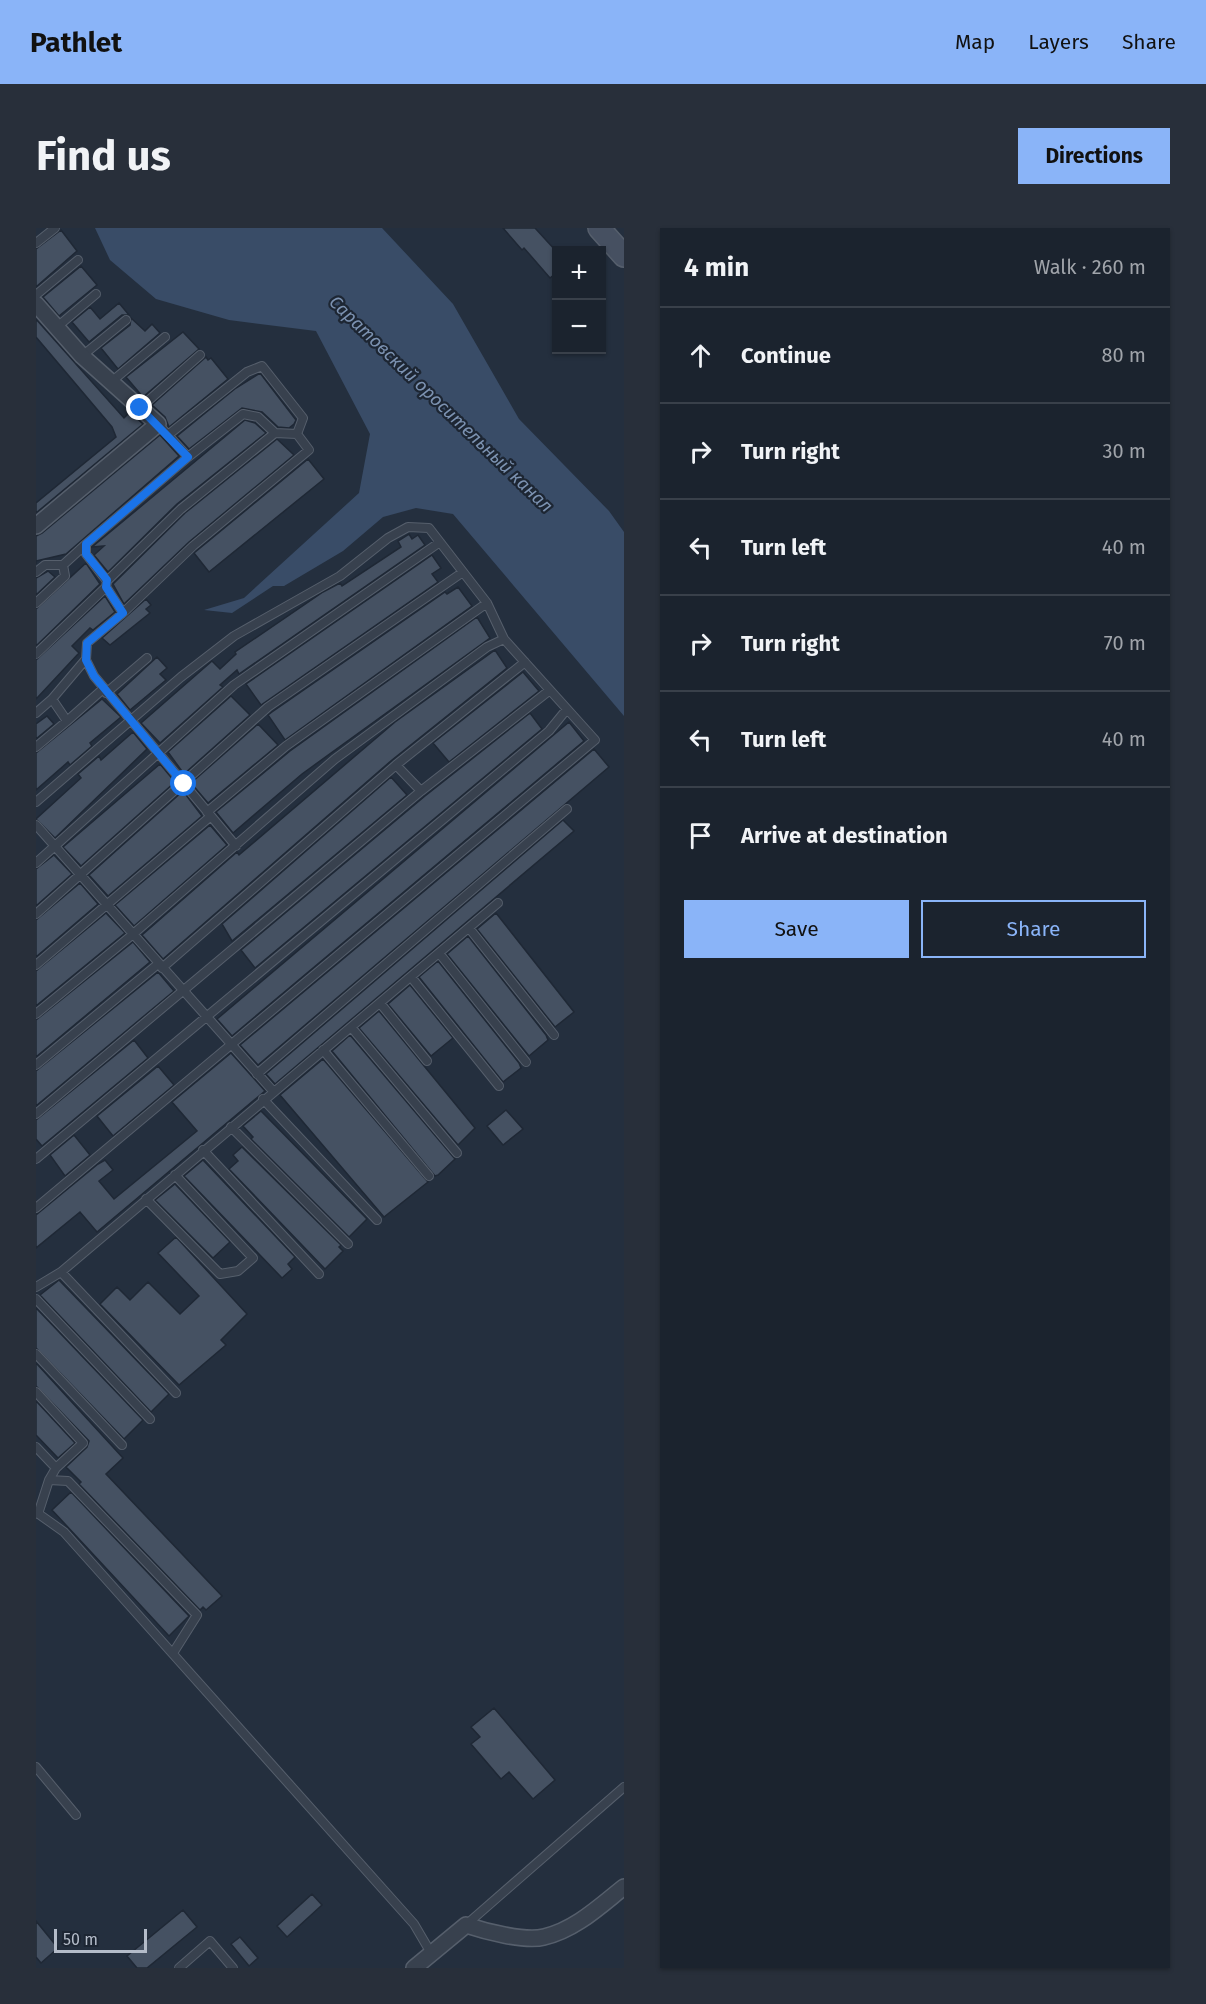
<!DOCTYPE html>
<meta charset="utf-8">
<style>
:root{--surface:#1b232e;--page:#282f3a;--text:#f1f3f6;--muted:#a0a4aa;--line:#39404a;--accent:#8ab4f8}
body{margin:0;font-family:"Fira Sans",sans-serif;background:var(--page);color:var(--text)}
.controls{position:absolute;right:18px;top:18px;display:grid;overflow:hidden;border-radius:0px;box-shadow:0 2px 4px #0004}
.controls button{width:54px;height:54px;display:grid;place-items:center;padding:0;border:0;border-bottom:2px solid var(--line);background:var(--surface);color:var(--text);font:30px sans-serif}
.scale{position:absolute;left:18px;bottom:15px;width:93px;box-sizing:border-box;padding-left:6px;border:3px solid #b4bcc9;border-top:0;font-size:16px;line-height:21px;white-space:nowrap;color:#b4bcc9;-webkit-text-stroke:4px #1d2633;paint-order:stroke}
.stop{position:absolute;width:18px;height:18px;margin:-14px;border:4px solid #1a73e8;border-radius:50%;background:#fff}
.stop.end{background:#1a73e8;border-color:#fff;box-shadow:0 2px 6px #0008}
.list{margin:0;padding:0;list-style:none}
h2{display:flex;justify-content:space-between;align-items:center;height:78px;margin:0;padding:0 24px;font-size:26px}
h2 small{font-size:20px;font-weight:400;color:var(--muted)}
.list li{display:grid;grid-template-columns:39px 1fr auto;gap:18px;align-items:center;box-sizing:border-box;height:96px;padding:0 24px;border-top:2px solid var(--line)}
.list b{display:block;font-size:22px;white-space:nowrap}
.list em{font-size:20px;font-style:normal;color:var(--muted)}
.actions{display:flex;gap:12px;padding:18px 24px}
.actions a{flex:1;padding:14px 0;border:2px solid var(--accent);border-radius:0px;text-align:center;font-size:21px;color:var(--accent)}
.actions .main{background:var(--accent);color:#111}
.icon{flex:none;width:33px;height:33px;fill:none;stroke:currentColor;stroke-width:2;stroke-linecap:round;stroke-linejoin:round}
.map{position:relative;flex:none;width:588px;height:1740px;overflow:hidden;border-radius:0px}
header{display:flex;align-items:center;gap:36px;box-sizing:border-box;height:84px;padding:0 30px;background:var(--accent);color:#111}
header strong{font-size:28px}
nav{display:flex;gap:33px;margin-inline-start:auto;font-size:21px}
.intro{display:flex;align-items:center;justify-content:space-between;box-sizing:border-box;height:144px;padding:0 36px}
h1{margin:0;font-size:42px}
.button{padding:15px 27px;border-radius:0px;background:var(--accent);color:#111;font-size:21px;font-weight:700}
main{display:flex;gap:36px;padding:0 36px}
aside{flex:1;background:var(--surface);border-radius:0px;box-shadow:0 2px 4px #0004}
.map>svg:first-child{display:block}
</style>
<header>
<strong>Pathlet</strong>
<nav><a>Map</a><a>Layers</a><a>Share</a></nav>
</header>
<div class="intro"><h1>Find us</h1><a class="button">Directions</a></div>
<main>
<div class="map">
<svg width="588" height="1740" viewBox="0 0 588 1740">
<rect width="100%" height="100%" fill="#242f3e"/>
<!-- water -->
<path fill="#394c67" d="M59 0H346L417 76 483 191 573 283 588 304V488L417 286 380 280 347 289 307 323 248 358H237L196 385 168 382 208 370 323 265 334 206 280 103 193 92 120 71 74 32Z"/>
<!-- building -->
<path fill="#455162" stroke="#1f2835" stroke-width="1.5" d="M467 0H499L520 23V45L514 50 488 20 486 22Z
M25 2 41 23 0 59V21Z
M45 38 61 57 23 88 7 69Z
M83 75 93 87H86L53 114 36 94 54 79 64 91Z
M95 90 109 103 116 96 124 105 82 141 65 120 94 97Z
M0 91 88 190 94 184 107 196 0 285V275L80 209 76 199 0 109Z
M147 104 163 121 107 169 90 149Z
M170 129 172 132 175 130 192 151 133 199 129 189 116 177Z
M224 145 260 192 258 196 253 200 242 199 226 184 206 180 153 221 141 208 200 160Z
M209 192 219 195 230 205 141 276 72 344 58 327 68 318 56 319Z
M124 207 143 228 30 326 0 333V336V308L6 305Z
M241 211 258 227 153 314 88 376 77 356 149 285Z
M272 231 288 251 173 344 158 325Z
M373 306 376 311 382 307 389 317 203 446 201 442 184 457 187 459 124 515 105 495 176 433 184 441 200 426 199 424 287 364 304 355 306 358 365 319 362 313Z
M396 327 405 340 396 346 402 354 225 477 210 456Z
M50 335 64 356 0 418V381Z
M12 343 19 349 0 367V350Z
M422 359 436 378 249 512 232 487 236 484 409 364 411 366Z
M69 368 79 384 57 402 54 400 36 418 43 425 0 471V432Z
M110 371 115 377 110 381 114 385 74 417 66 410Z
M441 389 454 410 266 546 197 605 180 584 254 523Z
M459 422 471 440 356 532 127 731 106 707 201 624 203 627 359 494Z
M121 429 131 440 124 446 130 452 94 482 81 466Z
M487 444 503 463 413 534 397 515Z
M195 468 214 487 148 546 132 524Z
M66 471 85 489 54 515 56 518 34 537 32 534 0 562V525Z
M494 485 506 501 219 740 205 722 389 568Z
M11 488 18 496 0 511V496Z
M533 494 548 513 196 808 181 791Z
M222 496 242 517 172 575 155 555Z
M97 504 111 521 19 610 0 591 45 550 42 546 63 528 65 532Z
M558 521 573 539 222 837 204 817Z
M124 536 139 554 45 638 27 619Z
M355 549 371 567 196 713 186 696Z
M147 563 166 588 72 668 53 647Z
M527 592 538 603 239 856 230 846Z
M174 597 191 617 98 698 79 677Z
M18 627 36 646 0 678V641Z
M44 655 62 676 0 729V692Z
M70 685 89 705 0 778V743Z
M460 685 538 784 519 799 441 701Z
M432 708 510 807 512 812 493 828 411 726Z
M97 714 114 734 0 829V792Z
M402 733 483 835 485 840 467 854 383 749Z
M122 744 138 763 0 878V843Z
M374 757 417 810 395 828 352 776Z
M343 783 439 900 422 917 323 800Z
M314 807 419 931 402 947 399 948 296 823Z
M98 812 112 830 6 918 0 911V892Z
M195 825 229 863 61 1004 44 984 0 1020V987L62 936 69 932 77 942 63 953 78 971 161 903 136 874Z
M287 831 392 954 348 989 244 867Z
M122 838 138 857 77 908 61 888Z
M470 882 487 901 467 917 451 898Z
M225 883 331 991 313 1009 215 911 217 909 207 898Z
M38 907 54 927 29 948 14 927Z
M206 919 305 1017 303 1019 307 1023 289 1041 193 941 202 933 197 927Z
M167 932 259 1029 252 1036 256 1041 246 1050 148 948Z
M139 956 194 1014 177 1030 119 972Z
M140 1009 211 1086 185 1112 190 1117 143 1157 64 1076 81 1059 94 1072 112 1054 144 1086 163 1068 122 1025Z
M23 1052 133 1166 115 1184 4 1067Z
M0 1080 107 1192 88 1211 0 1120Z
M0 1135 87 1230 70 1246 186 1368 170 1382 167 1379 164 1382 43 1256 45 1254 30 1239 51 1219 53 1213 0 1158Z
M0 1173 39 1215 22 1230 0 1207Z
M35 1264 153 1388 133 1408 16 1282Z
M458 1480 519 1552 497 1571 473 1544 465 1551 435 1516 444 1509 435 1499Z
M276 1666 286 1677 251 1709 241 1698Z
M147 1682 161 1699 111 1740H101L91 1728Z
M0 1693 22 1720 5 1735 0 1729Z
M204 1709 222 1730 213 1738 195 1716Z"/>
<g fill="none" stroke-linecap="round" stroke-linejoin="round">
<defs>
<path id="lane" d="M0 15 19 0
M0 67 42 32
M21 99 60 66
M46 128 90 92
M75 154 129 109
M104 180 164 127
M122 196 152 229 50 316V326L71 353 70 359 87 385 51 415 50 432 58 448 200 618
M132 207 211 144 226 138 267 190 261 206 239 205
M0 344 9 337H27L50 316
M71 353 145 281 239 205 222 189 207 186 152 229
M0 375 29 348 27 337
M87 385 157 318 273 222 261 206
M0 426 70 359
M50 431 16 471 31 493 67 461
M70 465 111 430
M0 485 16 471
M0 519 31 493
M360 537 385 563
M0 574 145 449 198 408 304 348 352 310 372 299 393 300 451 375 468 411 559 512 0 980
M171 584 250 518 451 375
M0 597 237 863
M0 635 198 457 404 314
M0 686 232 479 427 344
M433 700 518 807
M403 725 490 834
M0 737 175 588
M126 740 360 537 489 434
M375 749 463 858
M344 775 391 833
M0 786 96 707 299 531 451 419 468 411
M315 799 462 675
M287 822 393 948
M0 837 122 736
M221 846 531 581
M227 871 341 992
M0 886 385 563 514 462
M195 899 312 1016
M167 922 283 1046
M0 931 513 503 531 481
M110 971 184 1046 202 1043 217 1030 139 947
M25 1044 140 1165
M0 1059 25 1044 315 799 421 925
M0 1071 114 1191
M0 1126 86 1217
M0 1164 47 1215 20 1240
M0 1219 20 1240 13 1252 2 1286
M13 1252 32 1253 161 1387 137 1425
M0 1284 28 1304 378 1696 395 1725
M0 1539 40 1587
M431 1696 588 1559
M143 1740 174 1713 197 1740"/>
<path id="street" d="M0 76 46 128 122 196 0 298
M378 1740 430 1697C448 1703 489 1714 508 1709 539 1702 564 1678 588 1659"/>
<path id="secondary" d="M563 0 588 28"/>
</defs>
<!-- lane casing -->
<use href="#lane" stroke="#565f6c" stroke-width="10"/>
<!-- street casing -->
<use href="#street" stroke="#565f6c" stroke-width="18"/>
<!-- secondary casing -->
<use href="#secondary" stroke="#565f6c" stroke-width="24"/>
<!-- lane -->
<use href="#lane" stroke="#38414e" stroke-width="8"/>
<!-- street -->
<use href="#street" stroke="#38414e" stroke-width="15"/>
<!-- secondary -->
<use href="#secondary" stroke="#465061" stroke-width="21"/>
</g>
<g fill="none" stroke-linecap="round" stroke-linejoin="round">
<!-- route -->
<path stroke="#1a73e8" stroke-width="8" d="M104 180 152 229 50 316V326L71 352 70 359 87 385 51 415 50 432 58 448 148 556"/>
</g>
<g text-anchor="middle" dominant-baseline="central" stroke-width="4.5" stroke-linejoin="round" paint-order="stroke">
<!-- water labels -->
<g font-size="18" font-style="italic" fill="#7c92b1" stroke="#1d2633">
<text transform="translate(405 176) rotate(44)">Саратовский оросительный канал</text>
</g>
</g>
</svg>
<div class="controls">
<button>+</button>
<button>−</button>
</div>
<div class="scale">50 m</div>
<div class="stop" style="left:148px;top:556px"></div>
<div class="stop end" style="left:104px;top:180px"></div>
</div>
<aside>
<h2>4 min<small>Walk · 260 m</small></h2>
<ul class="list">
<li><svg class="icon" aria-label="ahead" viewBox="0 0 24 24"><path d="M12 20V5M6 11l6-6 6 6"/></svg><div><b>Continue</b></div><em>80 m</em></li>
<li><svg class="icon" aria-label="right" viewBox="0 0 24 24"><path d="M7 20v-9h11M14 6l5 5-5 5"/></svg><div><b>Turn right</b></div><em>30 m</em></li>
<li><svg class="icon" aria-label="left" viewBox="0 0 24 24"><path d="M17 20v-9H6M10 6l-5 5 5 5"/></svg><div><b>Turn left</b></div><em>40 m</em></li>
<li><svg class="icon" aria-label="right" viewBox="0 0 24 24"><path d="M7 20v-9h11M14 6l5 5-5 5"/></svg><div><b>Turn right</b></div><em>70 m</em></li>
<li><svg class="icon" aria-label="left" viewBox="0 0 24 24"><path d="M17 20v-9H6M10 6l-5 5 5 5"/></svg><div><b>Turn left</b></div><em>40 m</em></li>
<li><svg class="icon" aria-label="arrive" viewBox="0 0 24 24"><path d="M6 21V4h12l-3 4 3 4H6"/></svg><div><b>Arrive at destination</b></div></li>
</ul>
<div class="actions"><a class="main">Save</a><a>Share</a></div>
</aside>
</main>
